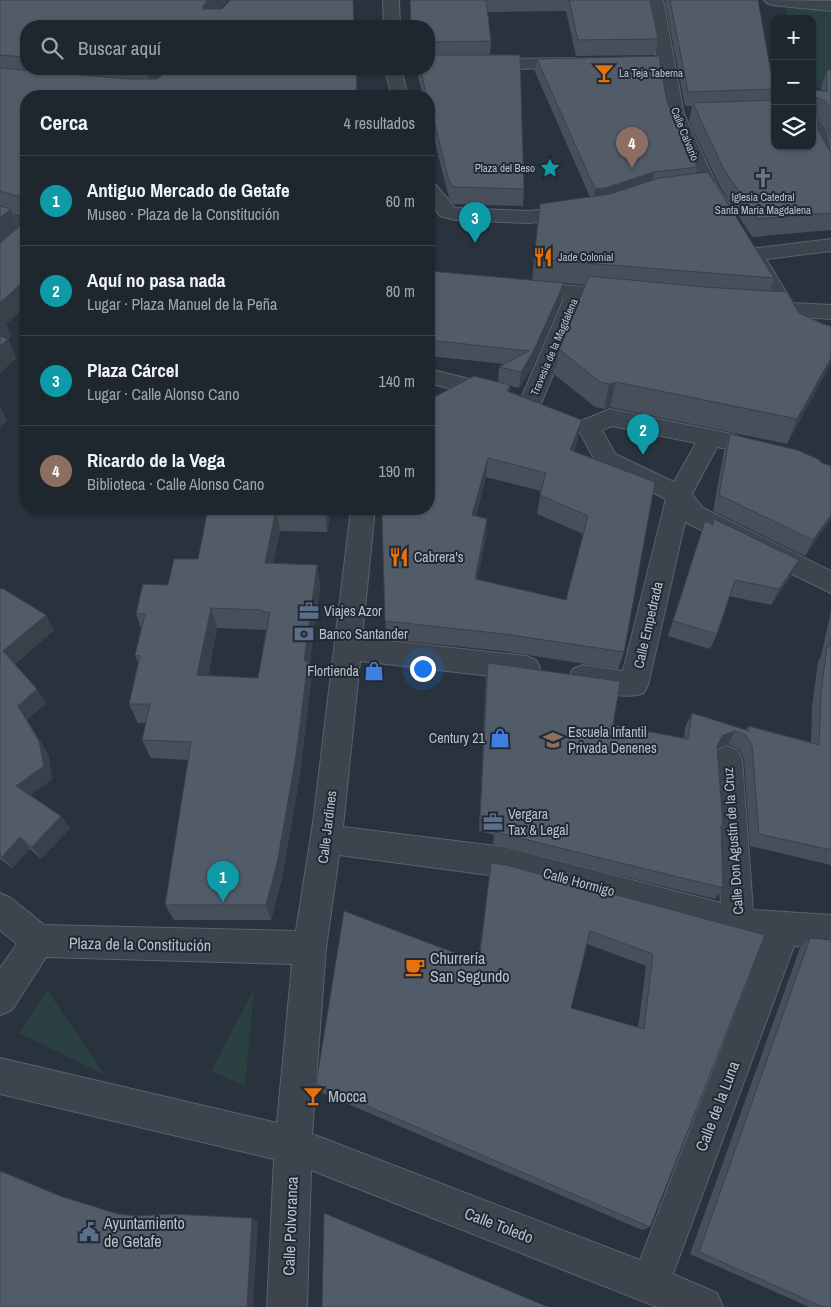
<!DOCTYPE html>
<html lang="es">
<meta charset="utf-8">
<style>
:root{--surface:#1e262e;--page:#2b323a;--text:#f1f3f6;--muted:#a1a5aa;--line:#3c434a;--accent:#98bdef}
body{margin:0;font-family:"Archivo Narrow",sans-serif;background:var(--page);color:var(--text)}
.controls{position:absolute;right:15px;top:15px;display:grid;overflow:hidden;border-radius:10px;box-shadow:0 1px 4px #0004}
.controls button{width:45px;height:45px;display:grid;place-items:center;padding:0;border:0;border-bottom:1px solid var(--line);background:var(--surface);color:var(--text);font:25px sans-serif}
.you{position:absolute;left:422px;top:668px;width:18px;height:18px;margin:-12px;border:4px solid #fff;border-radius:50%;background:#1a73e8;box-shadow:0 0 0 8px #1a73e833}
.badge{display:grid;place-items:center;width:32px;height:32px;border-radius:50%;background:var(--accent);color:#fff;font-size:16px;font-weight:700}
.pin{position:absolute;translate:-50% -41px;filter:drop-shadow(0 1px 2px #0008)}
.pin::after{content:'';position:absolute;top:26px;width:18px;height:15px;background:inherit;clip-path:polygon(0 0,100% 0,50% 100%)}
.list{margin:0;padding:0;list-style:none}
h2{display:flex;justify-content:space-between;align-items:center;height:65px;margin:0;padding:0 20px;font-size:21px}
h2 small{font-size:16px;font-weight:400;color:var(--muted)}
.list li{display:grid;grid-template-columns:32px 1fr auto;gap:15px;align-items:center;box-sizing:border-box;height:90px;padding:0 20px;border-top:1px solid var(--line)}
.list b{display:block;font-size:19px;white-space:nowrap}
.list p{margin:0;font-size:16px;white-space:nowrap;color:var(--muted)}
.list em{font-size:16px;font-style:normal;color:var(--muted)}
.icon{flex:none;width:28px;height:28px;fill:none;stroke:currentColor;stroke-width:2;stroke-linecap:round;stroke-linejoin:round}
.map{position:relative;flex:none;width:831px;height:1307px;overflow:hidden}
.search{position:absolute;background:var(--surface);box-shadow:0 1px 4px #0004;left:20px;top:20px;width:415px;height:55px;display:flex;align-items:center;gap:12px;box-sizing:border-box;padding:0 18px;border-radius:20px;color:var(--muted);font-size:19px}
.panel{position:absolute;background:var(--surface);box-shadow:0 1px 4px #0004;left:20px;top:90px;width:415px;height:425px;border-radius:20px}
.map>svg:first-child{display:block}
</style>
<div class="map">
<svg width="831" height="1307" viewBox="0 0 831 1307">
<rect width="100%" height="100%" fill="#28333e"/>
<!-- green -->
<path fill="#2b4040" d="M786 7 831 11V87L812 88V19H789Z
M254 989 245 1086 211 1071Z
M47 990 105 1075 19 1033Z"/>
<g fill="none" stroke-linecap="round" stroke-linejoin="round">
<defs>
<path id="street" d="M383 0H399L400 26H384Z
M647 0H663L684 114 717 186 730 205 727 209 720 211 713 209 699 186 666 114Z
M764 0 831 1V11L772 5 767 3Z
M574 58 580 60 582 63 580 66 574 68 429 70 424 69H429V60Z
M385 69H401L408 96H392Z
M812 116C831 122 831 151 831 170L825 168 814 148Z
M429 183 436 185 455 208 529 211 574 206 581 208 584 212 581 216 574 218 529 223 455 220 440 216 429 201Z
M0 210 26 216V228L0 222Z
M831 239V251L766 259 793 303 831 305V319L801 317C807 327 820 336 831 338V352C805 348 792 338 779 316L753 313 749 308 753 303 771 302 742 253 745 249 752 247 758 248Z
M526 282 620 290 627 292 630 297 627 302 620 304 584 300 542 401 539 407 531 409 523 407 520 401 564 298 519 293 516 288 519 283Z
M429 369 505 388 508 393 505 398 497 401 429 383Z
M610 409 736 435 740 441 736 447 728 449 717 447 692 494 703 508 831 571V593L685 522 648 685 644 693C626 700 591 692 573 685L569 677 573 669 583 665 623 671 666 499 598 466 577 427 581 421ZM612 426 696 443 674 482 615 454 602 430Z
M351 509H375L362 638 526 656 536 660 540 668 536 676 526 680 360 661 343 827 504 847 721 903 712 759 717 750 727 746 737 750 742 759 753 910 831 915V947L794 946 673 1274 717 1293 723 1307H657L311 1170 307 1307H267L274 1159 0 1094V1058L277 1123 292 964 46 957 12 1010 0 1015V968L17 944 0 930V893L11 898 44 925 296 931 313 823ZM339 855 504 877 738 940 762 943 640 1260 312 1134 326 948Z"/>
</defs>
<!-- street casing -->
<use href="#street" stroke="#5a626c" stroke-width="2"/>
<!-- street -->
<use href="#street" fill="#3c444e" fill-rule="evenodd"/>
</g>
<!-- wall -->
<path fill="#474f5a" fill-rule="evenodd" d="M0 0H228L220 9 354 0 26 26V69H166L157 79 356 69 26 96V306L6 324 11 336 8 339 16 358 0 373ZM13 212 21 214 20 226 18 228Z
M410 0H650L658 39 655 55 576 56 566 11 488 12 491 41 490 55 524 189 523 206 453 204 449 198 429 119V96H423L416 69H429V26H411Z
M666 0H758L774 89 771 100 775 146 812 90H821V88L827 70H831V146L828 130 820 118 817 117 818 131 830 151 831 152V230L752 237 719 185 689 121 692 106H685L665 2Z
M537 59 667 102 697 167 696 174 774 278 770 291 831 363 787 444 610 407 604 409 595 407 555 375 559 349 586 285 532 280 540 204 590 197 535 72Z
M429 271 564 283 561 300 532 367 519 388 510 386 509 392 578 439 574 451 624 652 618 669 502 651 386 639 382 517 498 382 499 367 504 364 429 356ZM486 477 541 491 537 514 583 534 566 600 477 579 486 537 487 519 476 516Z
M730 434 820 462 831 466V519L805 556 713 511 724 451Z
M208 509H331L327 532 280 531 273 563 317 565 320 587 309 669 311 681 300 774 282 879 271 920H174L165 905 188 760 151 758 142 740 146 723H138L129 704 138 663 135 655 141 628 136 614 198 559ZM217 628 266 630 258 678 208 676Z
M714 519 791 576 771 605 729 596 717 634 710 649 668 636 705 521 712 525Z
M0 589 54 630 15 664 46 703 27 720 48 754 52 779 30 795 61 816 70 828 41 859 30 849 12 868 0 859Z
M831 611V865L750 846 744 759 739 749 728 744 717 748 723 825 721 828 723 888 715 899 493 844 494 835 479 831 486 677 488 663 613 725 684 738 685 727 692 713 746 730 748 726 811 742 812 707 818 661 821 656Z
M491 863 765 935 650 1227 642 1230 320 1092 316 1084 478 962ZM587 944 646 966 638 1028 571 1008Z
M810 938 831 1307H809L690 1254 800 948Z"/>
<!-- shaded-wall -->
<path fill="#39404a" d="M208 0H228L206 25 203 6Z
M147 69H166L150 86Z
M654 172 651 185 593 202 595 189Z
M11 209 18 228 0 244V218Z
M26 279V306L6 324 11 336 0 345V303Z
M564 283 561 300 532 367 519 388 521 372Z
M8 339 16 358 0 373V346Z
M831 358V363L787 444 797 419Z
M616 382 610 407 604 409 609 384Z
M0 405 7 421 0 428Z
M582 420 578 439 567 469 570 450Z
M488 458 486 477 471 534 472 515Z
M276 509 280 531 269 584 265 563Z
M325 509H331L327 532 325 510Z
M831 515V519L805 556 813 540Z
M487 519 486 537 474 597 475 579Z
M799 560 791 576 771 605 779 589Z
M317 565 320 587 309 669 311 681 300 774 282 879 271 920 266 905 304 661Z
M211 608 217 628 204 695 197 675Z
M46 615 54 630 12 666 3 651Z
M37 689 46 703 27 720 48 754 52 779 26 798 16 786 18 706Z
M735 731 728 744 716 748 710 759 723 735Z
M61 816 70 828 41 859 32 847Z
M20 837 30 849 12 868 2 857Z
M0 1170 72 1201 0 1171Z
M252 1218 258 1221 253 1307H247Z"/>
<!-- building -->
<path fill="#525c69" stroke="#39404a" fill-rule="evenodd" d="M0 0H208L203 6V9H222L230 0H353L354 26H26V57L0 55Z
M410 0H486L491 41 429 42V44V26H411Z
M569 0H650L658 39 578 40Z
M670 0H758L774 89 688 92Z
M429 55H520L524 189 454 187 449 181 429 101V96H427L420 69H429Z
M659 56 667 102 697 167 654 172 605 188 595 189 537 59Z
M0 68 129 79H158L167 69H356L357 96H26V279L0 303V243L20 226 21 197 0 191Z
M827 70H831V108L825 101 817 97 816 99 818 131 830 151 831 152V213L758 219 723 168 693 103 775 100V146H812V90L827 91Z
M708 172 774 278 534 259 540 204 610 194 659 178Z
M0 206 11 209 0 218Z
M429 271 564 283 534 350 521 372 499 367 529 351 429 340Z
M589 276 704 287 787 292 799 313 823 324 831 326V358L797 419 616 382 609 384 600 382 559 349Z
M0 336 8 339 0 346Z
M474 376 510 385 507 391 582 420 570 450 655 482 624 652 504 634 385 621 382 517 383 509H429V400ZM488 458 546 473 540 495 588 516 566 600 475 579 487 519 472 515Z
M730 434 797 450 820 460V462L831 466V515L813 540 719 495Z
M208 509H325V510L276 509 265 563 317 565 304 661H308L296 756 277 864 266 905H165L191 742 142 740 150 704H129L140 656 135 655 145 614H136L143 584 168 585 174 559H198ZM211 608 262 610V612H270L258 678 197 675Z
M714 519 799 560 779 589 735 580 717 634 673 621 705 521 713 525Z
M2 588 46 615 3 651 37 689 18 706 39 741 44 766 16 786 61 816 32 847 20 837 2 857 0 855V589Z
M831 638V850L759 834 752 745 746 735 735 731 723 735 717 746 723 825H721L723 888 495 832 496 823 480 819 488 663 618 681 620 683 613 725 688 739 692 713 749 731 748 726 819 745 821 693 827 646 829 647Z
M491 863 506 865 765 935 650 1227 316 1084 344 911 479 962ZM590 931 653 954 644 1029 571 1008Z
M810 938 831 940V1307H823L699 1252Z
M0 1171 60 1196 118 1214 138 1216 171 1214 252 1218 247 1307H0Z
M324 1213 548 1307H322Z"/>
<!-- icons -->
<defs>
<symbol id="bar-bare" viewBox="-9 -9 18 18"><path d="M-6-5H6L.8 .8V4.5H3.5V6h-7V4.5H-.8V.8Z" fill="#e8710a" stroke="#212934" stroke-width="2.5" paint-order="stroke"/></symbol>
<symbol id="sight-bare" viewBox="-9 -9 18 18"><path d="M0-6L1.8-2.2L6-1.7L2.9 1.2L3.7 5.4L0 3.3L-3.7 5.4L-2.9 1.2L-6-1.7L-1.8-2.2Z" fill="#0f9aa8" stroke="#212934" stroke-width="2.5" paint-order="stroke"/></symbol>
<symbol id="church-bare" viewBox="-9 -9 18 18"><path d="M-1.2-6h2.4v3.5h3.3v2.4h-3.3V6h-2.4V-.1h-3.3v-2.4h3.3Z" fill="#6b7280" stroke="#212934" stroke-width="2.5" paint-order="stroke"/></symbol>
<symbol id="restaurant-bare" viewBox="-9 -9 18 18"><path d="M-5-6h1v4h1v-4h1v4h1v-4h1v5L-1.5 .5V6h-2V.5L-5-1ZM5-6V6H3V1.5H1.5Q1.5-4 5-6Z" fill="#e8710a" stroke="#212934" stroke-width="2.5" paint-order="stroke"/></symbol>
<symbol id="office-bare" viewBox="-9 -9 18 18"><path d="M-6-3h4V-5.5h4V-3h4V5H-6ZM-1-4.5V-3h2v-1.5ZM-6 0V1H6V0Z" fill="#5c6f8a" stroke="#212934" stroke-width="2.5" paint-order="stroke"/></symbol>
<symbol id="bank-bare" viewBox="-9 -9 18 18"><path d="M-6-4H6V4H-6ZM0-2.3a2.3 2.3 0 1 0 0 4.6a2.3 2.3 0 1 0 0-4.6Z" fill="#5c6f8a" stroke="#212934" stroke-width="2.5" paint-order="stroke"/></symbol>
<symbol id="shop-bare" viewBox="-9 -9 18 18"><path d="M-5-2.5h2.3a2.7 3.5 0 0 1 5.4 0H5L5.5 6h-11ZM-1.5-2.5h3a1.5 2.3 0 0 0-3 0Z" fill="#3f7fe0" stroke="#212934" stroke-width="2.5" paint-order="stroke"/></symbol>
<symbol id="school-bare" viewBox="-9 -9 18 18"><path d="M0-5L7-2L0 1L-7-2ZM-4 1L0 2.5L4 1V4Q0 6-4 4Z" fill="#8d6e63" stroke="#212934" stroke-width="2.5" paint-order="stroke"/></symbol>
<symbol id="cafe-bare" viewBox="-9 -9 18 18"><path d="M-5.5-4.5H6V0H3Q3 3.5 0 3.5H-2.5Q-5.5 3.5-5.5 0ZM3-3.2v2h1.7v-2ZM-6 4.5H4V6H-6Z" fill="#e8710a" stroke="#212934" stroke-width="2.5" paint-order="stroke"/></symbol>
<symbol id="civic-bare" viewBox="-9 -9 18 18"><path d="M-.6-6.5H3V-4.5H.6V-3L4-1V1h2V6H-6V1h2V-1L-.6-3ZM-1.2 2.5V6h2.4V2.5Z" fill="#5c6f8a" stroke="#212934" stroke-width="2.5" paint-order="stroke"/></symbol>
</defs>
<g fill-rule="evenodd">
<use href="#bar-bare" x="590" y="59" width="28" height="28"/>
<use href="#sight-bare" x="536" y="154" width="28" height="28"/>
<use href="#church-bare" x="749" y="164" width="28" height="28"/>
<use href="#restaurant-bare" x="529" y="243" width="28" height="28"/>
<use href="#restaurant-bare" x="385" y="543" width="28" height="28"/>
<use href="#office-bare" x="295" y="597" width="28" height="28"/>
<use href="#bank-bare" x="290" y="620" width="28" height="28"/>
<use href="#shop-bare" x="360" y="657" width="28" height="28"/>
<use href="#shop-bare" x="486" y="724" width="28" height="28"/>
<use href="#school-bare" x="539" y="726" width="28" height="28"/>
<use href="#office-bare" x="479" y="808" width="28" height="28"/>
<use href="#cafe-bare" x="401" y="953" width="28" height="28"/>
<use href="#bar-bare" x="299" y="1082" width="28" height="28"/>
<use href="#civic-bare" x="75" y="1218" width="28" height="28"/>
</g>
<g text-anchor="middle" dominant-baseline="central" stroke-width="4" stroke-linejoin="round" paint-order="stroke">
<!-- far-poi labels -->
<g font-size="11" fill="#b8c0c9" stroke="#212934" text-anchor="start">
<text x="619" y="73">La Teja Taberna</text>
<text x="535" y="168" text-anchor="end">Plaza del Beso</text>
<text x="763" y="197" text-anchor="middle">Iglesia Catedral<tspan x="763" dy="13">Santa María Magdalena</tspan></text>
<text x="558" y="257">Jade Colonial</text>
</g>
<!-- far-street labels -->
<g font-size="11" fill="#b8c0c9" stroke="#212934">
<text transform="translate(685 134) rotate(68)">Calle Calvario</text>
<text transform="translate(554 347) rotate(-67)">Travesía de la Magdalena</text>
</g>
<!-- poi labels -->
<g font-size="14" fill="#b8c0c9" stroke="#212934" text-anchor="start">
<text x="414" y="557">Cabrera's</text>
<text x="324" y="611">Viajes Azor</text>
<text x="319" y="634">Banco Santander</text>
<text x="359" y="671" text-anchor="end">Flortienda</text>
<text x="568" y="732">Escuela Infantil<tspan x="568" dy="16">Privada Denenes</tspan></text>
<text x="485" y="738" text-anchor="end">Century 21</text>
<text x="508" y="814">Vergara<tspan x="508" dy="16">Tax &amp; Legal</tspan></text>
</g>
<!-- street labels -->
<g font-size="14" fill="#b8c0c9" stroke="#212934">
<text transform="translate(648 625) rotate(-77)">Calle Empedrada</text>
<text transform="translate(327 827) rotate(-83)">Calle Jardines</text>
<text transform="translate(733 841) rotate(-94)">Calle Don Agustín de la Cruz</text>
<text transform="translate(579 882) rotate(15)">Calle Hormigo</text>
</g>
<!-- near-street labels -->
<g font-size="16" fill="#b8c0c9" stroke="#212934">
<text transform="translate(140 944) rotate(1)">Plaza de la Constitución</text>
<text transform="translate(717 1106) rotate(-69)">Calle de la Luna</text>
<text transform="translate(499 1225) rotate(21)">Calle Toledo</text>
<text transform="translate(290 1226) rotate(-88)">Calle Polvoranca</text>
</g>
<!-- near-poi labels -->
<g font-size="16" fill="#b8c0c9" stroke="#212934" text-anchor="start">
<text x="430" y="958">Churrería<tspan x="430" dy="18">San Segundo</tspan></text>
<text x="328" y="1096">Mocca</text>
<text x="104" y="1223">Ayuntamiento<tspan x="104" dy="18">de Getafe</tspan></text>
</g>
</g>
</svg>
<div class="controls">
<button>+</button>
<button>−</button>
<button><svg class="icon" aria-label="layers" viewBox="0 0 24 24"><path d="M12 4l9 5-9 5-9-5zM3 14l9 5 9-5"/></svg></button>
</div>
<div class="you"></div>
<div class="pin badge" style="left:223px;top:902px;background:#0f9aa8">1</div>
<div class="pin badge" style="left:643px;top:455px;background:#0f9aa8">2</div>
<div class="pin badge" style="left:475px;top:243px;background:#0f9aa8">3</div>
<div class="pin badge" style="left:632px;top:168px;background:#8d6e63">4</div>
<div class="search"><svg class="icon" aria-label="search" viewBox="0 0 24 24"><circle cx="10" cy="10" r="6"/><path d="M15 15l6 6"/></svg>Buscar aquí</div>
<section class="panel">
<h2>Cerca<small>4 resultados</small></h2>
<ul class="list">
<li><span class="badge" style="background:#0f9aa8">1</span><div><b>Antiguo Mercado de Getafe</b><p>Museo · Plaza de la Constitución</p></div><em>60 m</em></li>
<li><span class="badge" style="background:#0f9aa8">2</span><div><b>Aquí no pasa nada</b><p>Lugar · Plaza Manuel de la Peña</p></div><em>80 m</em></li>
<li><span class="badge" style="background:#0f9aa8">3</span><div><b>Plaza Cárcel</b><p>Lugar · Calle Alonso Cano</p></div><em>140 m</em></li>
<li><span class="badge" style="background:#8d6e63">4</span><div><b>Ricardo de la Vega</b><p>Biblioteca · Calle Alonso Cano</p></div><em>190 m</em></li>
</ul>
</section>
</div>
